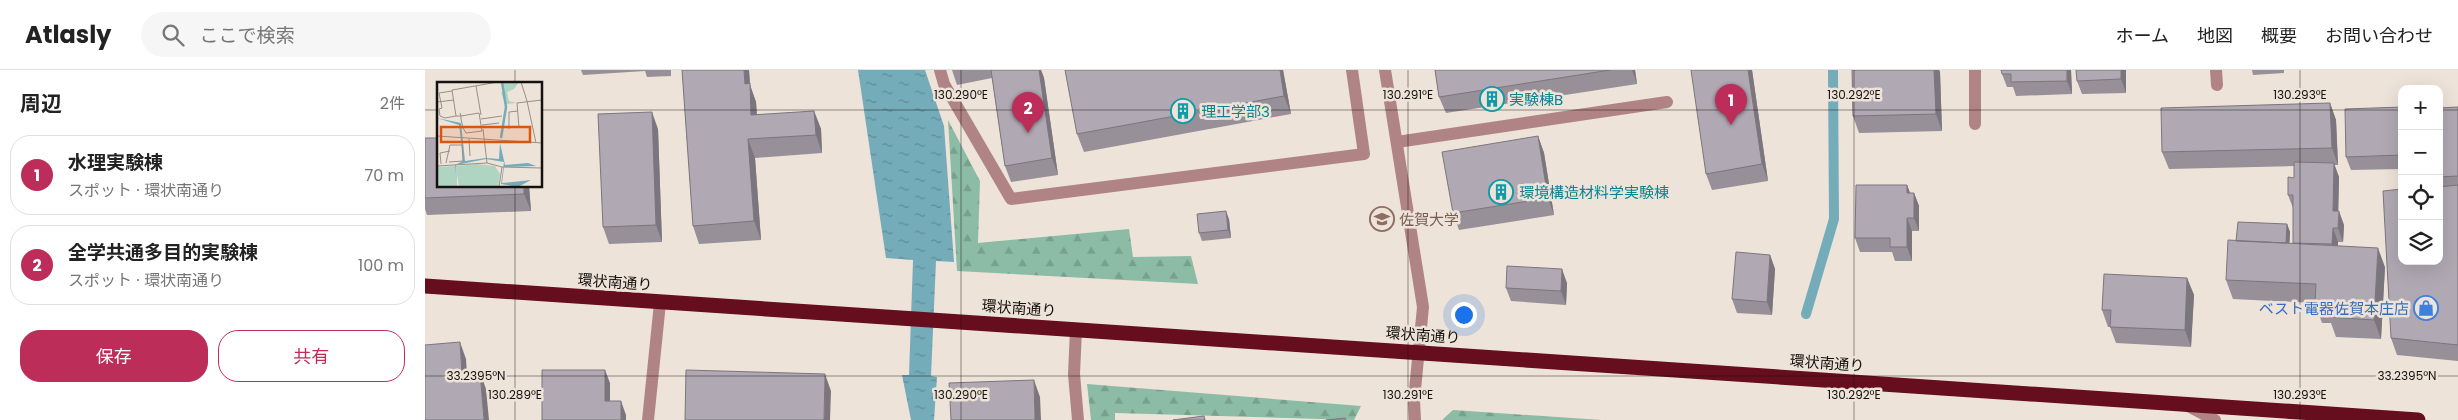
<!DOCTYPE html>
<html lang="ja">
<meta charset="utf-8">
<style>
:root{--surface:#fff;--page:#f6f6f6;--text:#222;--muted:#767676;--line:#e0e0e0;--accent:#bc2e59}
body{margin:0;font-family:Poppins,"Noto Sans JP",sans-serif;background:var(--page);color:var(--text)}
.controls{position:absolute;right:15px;top:15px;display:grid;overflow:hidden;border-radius:10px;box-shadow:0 5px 20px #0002}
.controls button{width:45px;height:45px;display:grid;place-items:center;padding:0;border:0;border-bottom:1px solid var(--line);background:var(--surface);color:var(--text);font:25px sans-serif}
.you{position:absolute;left:1038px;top:244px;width:18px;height:18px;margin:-12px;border:4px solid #fff;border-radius:50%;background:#1a73e8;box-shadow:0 0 0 8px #1a73e833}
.badge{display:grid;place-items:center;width:32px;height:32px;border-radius:50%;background:var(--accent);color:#fff;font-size:16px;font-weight:700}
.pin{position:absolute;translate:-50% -41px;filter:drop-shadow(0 1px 2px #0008)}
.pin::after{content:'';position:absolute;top:26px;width:18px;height:15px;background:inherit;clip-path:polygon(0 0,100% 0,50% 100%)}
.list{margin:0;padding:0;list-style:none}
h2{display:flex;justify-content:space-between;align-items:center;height:65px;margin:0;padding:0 20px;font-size:21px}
h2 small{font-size:16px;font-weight:400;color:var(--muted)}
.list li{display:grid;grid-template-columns:32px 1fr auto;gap:15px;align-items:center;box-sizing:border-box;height:80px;margin:0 10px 10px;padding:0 10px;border:1px solid var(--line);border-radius:20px}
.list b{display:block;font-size:19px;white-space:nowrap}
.list p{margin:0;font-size:16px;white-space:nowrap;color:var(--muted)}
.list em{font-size:16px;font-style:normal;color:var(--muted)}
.actions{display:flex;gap:10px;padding:15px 20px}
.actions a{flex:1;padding:11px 0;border:1px solid var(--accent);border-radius:20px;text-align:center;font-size:18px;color:var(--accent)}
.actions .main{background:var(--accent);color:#fff}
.icon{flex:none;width:28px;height:28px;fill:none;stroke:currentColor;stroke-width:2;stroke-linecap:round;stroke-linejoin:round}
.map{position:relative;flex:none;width:2033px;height:350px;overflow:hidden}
header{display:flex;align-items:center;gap:30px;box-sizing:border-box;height:70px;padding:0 25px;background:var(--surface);border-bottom:1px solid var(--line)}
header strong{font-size:24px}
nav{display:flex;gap:28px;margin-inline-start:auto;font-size:18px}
.search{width:350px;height:45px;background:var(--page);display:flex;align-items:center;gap:12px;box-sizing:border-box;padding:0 18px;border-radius:28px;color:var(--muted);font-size:19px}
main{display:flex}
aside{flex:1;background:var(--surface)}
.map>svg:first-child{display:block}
</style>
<header>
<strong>Atlasly</strong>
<div class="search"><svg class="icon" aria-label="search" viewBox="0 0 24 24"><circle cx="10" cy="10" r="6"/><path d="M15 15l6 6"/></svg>ここで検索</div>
<nav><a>ホーム</a><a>地図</a><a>概要</a><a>お問い合わせ</a></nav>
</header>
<main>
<aside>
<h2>周辺<small>2件</small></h2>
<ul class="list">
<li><span class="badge">1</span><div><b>水理実験棟</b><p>スポット · 環状南通り</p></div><em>70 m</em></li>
<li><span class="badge">2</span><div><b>全学共通多目的実験棟</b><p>スポット · 環状南通り</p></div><em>100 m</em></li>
</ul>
<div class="actions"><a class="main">保存</a><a>共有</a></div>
</aside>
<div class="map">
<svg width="2033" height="350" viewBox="0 0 2033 350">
<defs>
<pattern id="forest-firs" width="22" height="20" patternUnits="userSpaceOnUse" patternTransform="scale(1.25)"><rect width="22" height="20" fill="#8cbca5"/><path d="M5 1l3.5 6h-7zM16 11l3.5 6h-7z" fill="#78a18d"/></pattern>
<pattern id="water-ripples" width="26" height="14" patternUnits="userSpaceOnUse" patternTransform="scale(1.25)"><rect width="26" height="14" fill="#75acba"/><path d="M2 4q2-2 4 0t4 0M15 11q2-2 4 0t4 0" fill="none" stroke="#5f8b96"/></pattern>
</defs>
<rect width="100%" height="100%" fill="#eee3d9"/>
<!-- forest -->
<path fill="url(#forest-firs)" d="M523 50 555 111 553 173 704 159 708 187 766 186 773 214 532 201Z
M662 314 936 336 929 350 690 343V350H666Z
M1028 340 1177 350H1017Z"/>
<!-- water -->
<path fill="url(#water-ripples)" d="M433 0H500L519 56 529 192 511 191 506 306 512 307 509 350H486L477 305H484L488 190 461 188Z"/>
<!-- pier -->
<path fill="#eee3d9" d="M1354 253 1396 255 1389 260 1382 309 1372 350H1327L1344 279 1350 260Z"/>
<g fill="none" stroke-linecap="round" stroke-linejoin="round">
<!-- stream -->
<path stroke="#75acba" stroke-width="10" d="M1381 244 1409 149 1408 0"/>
<!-- minor -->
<path stroke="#b08485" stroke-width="12" d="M515 0 519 14 586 129 939 84 927 0
M960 0 998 237 989 330 990 350
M1550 0V54
M1791 0 1792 15
M972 72 1242 32
M651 260 649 304 653 350
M1763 336 1790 350
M223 350 235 233"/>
<!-- highway -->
<path stroke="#660d1e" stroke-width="15" d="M0 216 1993 350"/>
</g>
<!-- wall -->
<path fill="#979099" d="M156 0H246V6L222 7 220 1 158 5Z
M257 0H324L325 15 331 32 332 45 389 41 396 59 397 83 330 88 336 170 274 174 268 156Z
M527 0H616L619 8 633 105 586 112 580 96 567 8 532 15Z
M858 0 866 44 659 82 652 64Z
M1010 0H1210L1212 14 1021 43 1014 27Z
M1327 0 1343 111 1287 120 1281 104Z
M1427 0H1514L1515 2 1517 61 1434 63 1428 46Z
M1646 0 1647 24 1591 26 1588 17H1582L1577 4Z
M1701 0V23L1657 24 1652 11Z
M1827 0H1859V3L1828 5Z
M1905 33 1911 50 1913 95H1909L1914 107 1913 141 1919 155 1918 172H1913V176L1960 197 1956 269 1911 267 1906 253H1897L1890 233 1808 229 1801 210 1811 171 1862 154 1865 162 1864 173 1868 174V138L1863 125 1869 108V96L1744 99 1737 82Z
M1977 37V99L1926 100 1921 87Z
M2033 37V291L1972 285 1966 268 2014 191V38Z
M233 59 237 172 184 174 178 157Z
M1113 66 1119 83 1129 145 1034 160 1028 143Z
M0 68 104 116 106 141 2 145 0 139Z
M1482 115 1485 123H1489L1494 136V161H1487V191H1470L1467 182H1435L1430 168Z
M804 149 806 168 777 171 774 163Z
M1345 185 1350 199 1347 245 1312 243 1307 229Z
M1762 208 1769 225 1766 277 1691 273 1685 257H1683L1677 240Z
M1142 213 1141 235 1086 231 1081 218Z"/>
<!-- shaded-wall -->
<path fill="#7b767d" d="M319 0H324L325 15 331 32 333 64 326 45 320 14Z
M614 0H616L619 8 633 105 627 88Z
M855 0H858L866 44 859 26Z
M1207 0H1210L1212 14Z
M1323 0H1327L1343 111 1337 94Z
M1509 0H1514L1515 2 1517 61 1511 44Z
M1642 0H1646L1647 24 1642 11Z
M1696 0H1701V23L1696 9Z
M1905 33 1911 50 1913 95 1907 78Z
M389 41 396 59 397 83 391 65Z
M227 42 233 59 237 172 231 155Z
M1113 66 1119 83 1129 145 1123 128Z
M323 69 330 88 336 170 329 151Z
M1909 93 1914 107 1913 155 1908 141Z
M1482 115 1487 128 1482 123Z
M99 116H104L106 141 99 124Z
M1489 123 1494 136V161L1489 148Z
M801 141 804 149 806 168 803 160Z
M1914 141 1919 155 1918 172 1913 158Z
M1482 148 1487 161V191L1482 177Z
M1862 154 1865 162 1864 185 1861 177Z
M1908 158 1913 172 1912 187 1907 174Z
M1953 178 1960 197 1956 269 1949 250Z
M1345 185 1350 199 1347 245 1342 232Z
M1137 199 1142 213 1141 235 1136 221Z
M1762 208 1769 225 1766 277 1760 260Z
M35 272 41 289 43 321 37 304Z
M180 300 185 313V345L180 331Z
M55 302 61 319 64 350H59Z
M400 304 406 321 405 350H399Z
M609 310 615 327 616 350H610Z
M196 331 201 345V350H196Z"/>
<!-- building -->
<path fill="#b0a8b2" stroke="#7b767d" d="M257 0H319L320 14 325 13 326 45 389 41 391 65 323 69 329 151 268 156Z
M566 0H614L627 88 580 96Z
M640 0H855L859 26 652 64Z
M1010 0H1185L1014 27Z
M1266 0H1323L1337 94 1281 104Z
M1427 0H1509L1511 44 1428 46Z
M1576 0H1642V11L1586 12V4H1577Z
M1651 0H1696V9L1652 11Z
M1905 33 1907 78 1737 82 1736 38Z
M1977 37V85L1921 87 1920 39Z
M2033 37V106L2014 107V38Z
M227 42 231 155 178 157 173 44Z
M1113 66 1123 128 1028 143 1017 82Z
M0 68H14V116H99V124L0 128Z
M1869 92 1909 93 1908 141H1914L1913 158H1908L1907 174 1868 173V125H1863V107L1869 108Z
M1431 115H1482V123H1489V148H1482V177H1465V168H1430Z
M2033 115V275L1966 268 1958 121 1977 119V191H2014V117Z
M801 141 803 160 774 163 772 144Z
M1813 152 1862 154 1861 173 1811 171Z
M1803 170 1953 178 1949 250 1904 247 1905 234 1890 233 1891 214 1801 210Z
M1311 182 1345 185 1342 232 1307 229Z
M1082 196 1137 199 1136 221 1081 218Z
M1679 204 1762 208 1760 260 1685 257 1686 240H1677Z
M35 272 37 304 55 302 59 350H0V275Z
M117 300H180V331H196V350H117Z
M261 300 400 304 399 350H260Z
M609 310 610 350H526L524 313Z
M779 346 780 350H748Z
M920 348 921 350H901Z"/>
<!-- ticks -->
<path fill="none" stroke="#14110e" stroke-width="1" stroke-opacity="0.45" d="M90 0V14M536 0V350M983 0V350M1429 0V350M1875 0V350M0 40H14M116 40H1977M2014 40H2033M90 116V350M0 306H2033"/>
<!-- icons -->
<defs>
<symbol id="building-ring" viewBox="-11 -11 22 22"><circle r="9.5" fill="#eee3d9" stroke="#0f9aa8" stroke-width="1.5"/><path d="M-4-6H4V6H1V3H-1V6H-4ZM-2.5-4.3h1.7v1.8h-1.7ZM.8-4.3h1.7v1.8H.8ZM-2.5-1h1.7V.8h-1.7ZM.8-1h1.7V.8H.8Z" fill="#0f9aa8"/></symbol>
<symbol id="university-ring" viewBox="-11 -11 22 22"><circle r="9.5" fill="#eee3d9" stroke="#8d6e63" stroke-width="1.5"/><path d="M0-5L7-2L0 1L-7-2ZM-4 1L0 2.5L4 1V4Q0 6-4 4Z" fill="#8d6e63"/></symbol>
<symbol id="shop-ring" viewBox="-11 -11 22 22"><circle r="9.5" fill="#eee3d9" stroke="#3f7fe0" stroke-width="1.5"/><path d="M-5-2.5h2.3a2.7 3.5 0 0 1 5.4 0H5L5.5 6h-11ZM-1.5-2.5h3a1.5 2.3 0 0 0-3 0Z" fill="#3f7fe0"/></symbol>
</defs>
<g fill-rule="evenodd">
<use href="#building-ring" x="1053" y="15" width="28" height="28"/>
<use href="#building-ring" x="744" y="27" width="28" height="28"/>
<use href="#building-ring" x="1062" y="108" width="28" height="28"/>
<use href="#university-ring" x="943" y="135" width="28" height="28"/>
<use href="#shop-ring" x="1987" y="224" width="28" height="28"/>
</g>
<g text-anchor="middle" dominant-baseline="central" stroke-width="5" stroke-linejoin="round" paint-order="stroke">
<!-- culture labels -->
<g font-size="15" fill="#0d838f" stroke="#eee3d9" text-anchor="start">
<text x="1084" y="29">実験棟B</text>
<text x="776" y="41">理工学部3</text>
<text x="1094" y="122">環境構造材料学実験棟</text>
</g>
<!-- education labels -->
<g font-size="15" fill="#785e54" stroke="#eee3d9" text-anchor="start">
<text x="974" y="149">佐賀大学</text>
</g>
<!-- street labels -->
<g font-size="15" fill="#14110e" stroke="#eee3d9">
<text transform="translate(190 212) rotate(4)">環状南通り</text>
<text transform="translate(594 238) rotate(4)">環状南通り</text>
<text transform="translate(998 265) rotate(4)">環状南通り</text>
<text transform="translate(1402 293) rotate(4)">環状南通り</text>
</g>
<!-- shop labels -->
<g font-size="15" fill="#366cbe" stroke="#eee3d9" text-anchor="end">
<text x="1984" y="238">ベスト電器佐賀本庄店</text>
</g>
</g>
<!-- overview -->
<g transform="translate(12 12)">
<rect width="105" height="105" fill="#eee3d9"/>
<path d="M82 0 77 7 70 10 72 19 80 21 69 22 64 11 67 9 66 1Z" fill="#afd4c2"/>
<path d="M40 82 58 84 63 92 61 105H22L19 84ZM18 84 20 105H0V85Z" fill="#afd4c2"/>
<path d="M0 36 24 41 28 79 49 76 62 77 63 61 68 83 91 81 99 84 67 85 65 101 94 98 81 105 64 102 67 80 49 77 19 83 20 105 18 83 26 79V74L22 43Z" fill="#75acba"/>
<path fill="none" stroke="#75acba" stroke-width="2.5" d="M64 56 69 25 65 0"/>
<path fill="none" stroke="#978f88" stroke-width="1" d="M84 0 90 19M39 4 44 33M15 9 2 11 5 26 2 27 3 34 8 36 19 34M90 19 99 61M0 20 17 18M23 31 24 34V37L26 46 29 51 45 49 42 31 24 34H19L15 8 61 0M44 37 65 34M45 43 62 41M82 46 80 21 105 18M46 47 50 81 65 85 62 105M72 47V30L81 29M0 54 105 61M32 57 33 74M12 80 26 79 25 63H13M9 81 13 63M4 82 3 71 13 69M0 84 50 81M65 85 105 86"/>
<path fill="#dd550c" fill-opacity="0.15" stroke="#dd550c" stroke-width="2.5" d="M4 45H93V60H4Z"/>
<rect width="105" height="105" fill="none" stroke="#14110e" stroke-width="2.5"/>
</g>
<g font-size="12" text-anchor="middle" fill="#14110e" stroke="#eee3d9" stroke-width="5" stroke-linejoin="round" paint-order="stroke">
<text x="536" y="29">130.290°E</text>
<text x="983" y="29">130.291°E</text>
<text x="1429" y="29">130.292°E</text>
<text x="1875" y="29">130.293°E</text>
<text x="51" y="310">33.2395°N</text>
<text x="1982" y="310">33.2395°N</text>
<text x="90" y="329">130.289°E</text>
<text x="536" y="329">130.290°E</text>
<text x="983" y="329">130.291°E</text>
<text x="1429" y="329">130.292°E</text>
<text x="1875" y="329">130.293°E</text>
</g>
</svg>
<div class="controls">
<button>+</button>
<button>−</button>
<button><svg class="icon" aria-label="locate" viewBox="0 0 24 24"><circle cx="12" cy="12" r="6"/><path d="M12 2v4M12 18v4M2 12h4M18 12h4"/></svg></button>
<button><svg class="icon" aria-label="layers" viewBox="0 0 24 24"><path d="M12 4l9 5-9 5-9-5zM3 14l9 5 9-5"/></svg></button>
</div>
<div class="you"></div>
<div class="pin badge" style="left:1306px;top:55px">1</div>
<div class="pin badge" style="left:603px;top:63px">2</div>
</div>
</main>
